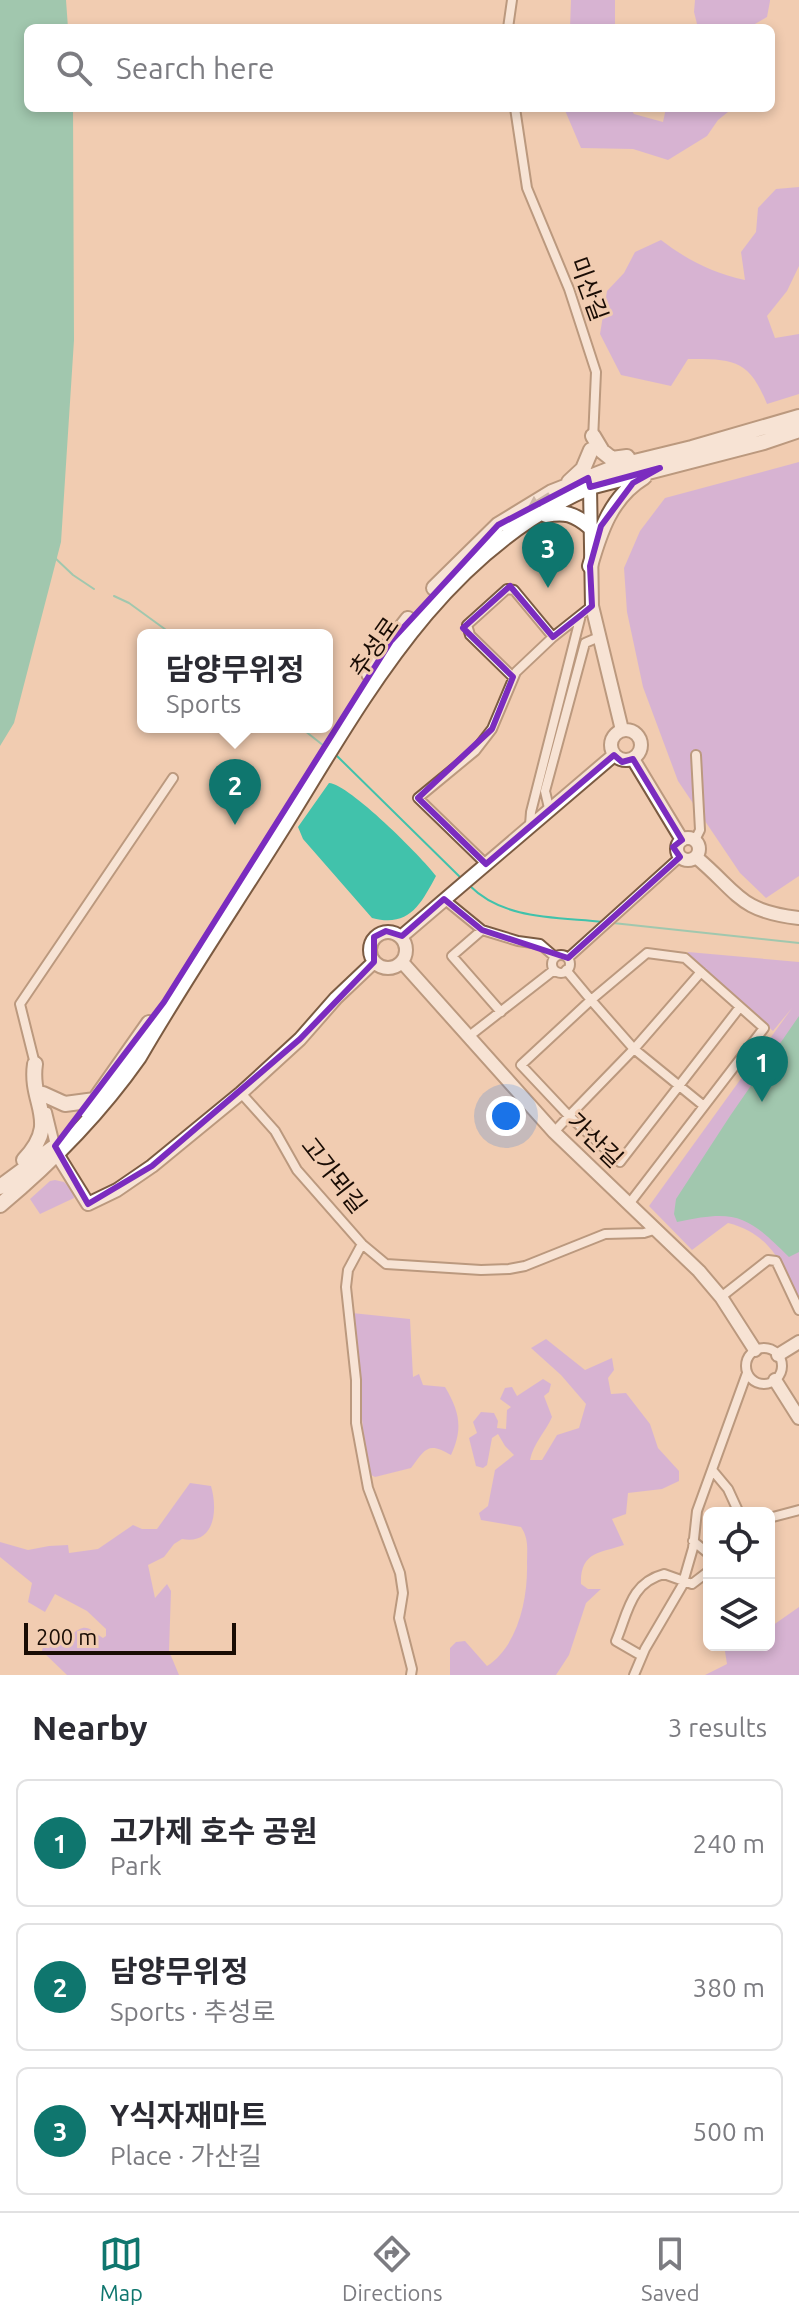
<!DOCTYPE html>
<meta charset="utf-8">
<style>
:root{--surface:#fff;--page:#f7f7f7;--text:#2b2b33;--muted:#7c7c81;--line:#e1e1e2;--accent:#0f766e}
body{margin:0;font-family:Ubuntu,"Noto Sans KR",sans-serif;background:var(--page);color:var(--text)}
.controls{position:absolute;right:24px;bottom:24px;display:grid;overflow:hidden;border-radius:12px;box-shadow:0 4px 12px #0003}
.controls button{width:72px;height:72px;display:grid;place-items:center;padding:0;border:0;border-bottom:2px solid var(--line);background:var(--surface);color:var(--text);font:40px sans-serif}
.scale{position:absolute;left:24px;bottom:20px;width:212px;box-sizing:border-box;padding-left:8px;border:4px solid #190c04;border-top:0;font-size:22px;line-height:28px;white-space:nowrap;color:#190c04;-webkit-text-stroke:6px #f1ccb1;paint-order:stroke}
.you{position:absolute;left:506px;top:1116px;width:28px;height:28px;margin:-20px;border:6px solid #fff;border-radius:50%;background:#1a73e8;box-shadow:0 0 0 12px #1a73e833}
.badge{display:grid;place-items:center;width:52px;height:52px;border-radius:50%;background:var(--accent);color:#fff;font-size:26px;font-weight:700}
.pin{position:absolute;translate:-50% -66px;filter:drop-shadow(0 2px 4px #0008)}
.pin::after{content:'';position:absolute;top:42px;width:28px;height:24px;background:inherit;clip-path:polygon(0 0,100% 0,50% 100%)}
.popup{position:absolute;left:137px;top:629px;width:196px;height:104px;box-sizing:border-box;display:grid;place-content:center;border-radius:12px;background:var(--surface);filter:drop-shadow(0 2px 6px #0005);font-size:26px;white-space:nowrap;color:var(--muted)}
.popup b{font-size:30px;color:var(--text)}
.popup::after{content:'';position:absolute;left:50%;top:100%;margin-left:-16px;border:16px solid transparent;border-top-color:var(--surface)}
.list{margin:0;padding:0;list-style:none}
h2{display:flex;justify-content:space-between;align-items:center;height:104px;margin:0;padding:0 32px;font-size:34px}
h2 small{font-size:26px;font-weight:400;color:var(--muted)}
.list li{display:grid;grid-template-columns:52px 1fr auto;gap:24px;align-items:center;box-sizing:border-box;height:128px;margin:0 16px 16px;padding:0 16px;border:2px solid var(--line);border-radius:12px}
.list b{display:block;font-size:30px;white-space:nowrap}
.list p{margin:0;font-size:26px;white-space:nowrap;color:var(--muted)}
.list em{font-size:26px;font-style:normal;color:var(--muted)}
.icon{flex:none;width:44px;height:44px;fill:none;stroke:currentColor;stroke-width:2;stroke-linecap:round;stroke-linejoin:round}
.map{position:relative;flex:none;width:799px;height:1675px;overflow:hidden}
.search{position:absolute;background:var(--surface);box-shadow:0 4px 12px #0003;left:24px;right:24px;top:24px;height:88px;display:flex;align-items:center;gap:20px;box-sizing:border-box;padding:0 28px;border-radius:12px;color:var(--muted);font-size:30px}
.sheet{height:536px;background:var(--surface)}
nav{display:flex;justify-content:space-around;align-items:center;box-sizing:border-box;height:112px;border-top:2px solid var(--line);background:var(--surface);font-size:22px;color:var(--muted)}
nav a{display:grid;justify-items:center;gap:4px}
nav .on{color:var(--accent)}
.map>svg:first-child{display:block}
</style>
<div class="map">
<svg width="799" height="1675" viewBox="0 0 799 1675">
<rect width="100%" height="100%" fill="#f1ccb1"/>
<!-- green -->
<path fill="#b996fa" d="M571 0H615V28H570Z
M695 0H770V1L767 17 748 28H698L694 12Z
M564 108H630L634 114 663 122 666 108H733L718 120 707 136 668 160 633 149 581 148Z
M799 187V266L787 291 767 316 775 338 799 334V394L767 404C749 359 733 359 688 359L671 386 621 375 600 334 607 291 624 273 635 252 661 240C687 260 713 273 745 280L741 252 756 232 758 208 776 189Z
M799 462V876L766 898 740 873 678 781 643 687 627 612 624 568 640 531 665 498Z
M688 952 799 962V1301C782 1264 771 1234 728 1223L692 1250 649 1206 792 1008 773 1031 688 956Z
M55 1180 64 1182 73 1191 74 1198 40 1214 30 1199 50 1181Z
M352 1313 410 1319 413 1377 419 1374 423 1385 445 1387C460 1412 463 1429 451 1455 428 1441 425 1449 411 1468L375 1477 369 1474C360 1420 359 1367 352 1313Z
M546 1339 585 1370 612 1358 614 1370 608 1378 611 1394 626 1393 650 1424 658 1448 679 1471V1481L662 1489 628 1493 626 1514 612 1519 624 1545C601 1553 580 1551 581 1584L588 1589H601L586 1603 569 1655 556 1675H450V1648L456 1642 465 1641 487 1666C518 1646 528 1599 527 1563 527 1549 529 1539 521 1527L481 1520 479 1513 488 1506 495 1470 514 1455 505 1446 498 1434 492 1438 487 1465 483 1468 476 1466 469 1438 477 1433 473 1422 481 1412 494 1413 498 1421 497 1428 506 1429 507 1410 511 1407 500 1399 505 1388 512 1387 517 1396 543 1379 551 1384 549 1392 544 1396 552 1417C546 1431 533 1444 530 1460H542L557 1435 579 1428 586 1404 561 1375 531 1348Z
M190 1483 211 1486C218 1510 215 1545 182 1539L174 1544 164 1557 148 1565 155 1598 167 1584 171 1591 169 1651 179 1675H67L42 1651 46 1634 70 1636C86 1622 88 1628 103 1638L106 1636V1629L87 1611 55 1594 45 1612 28 1602 32 1583 0 1557V1542L28 1550 49 1546 68 1545 69 1553 98 1549 133 1525 142 1529H157Z
M799 1607V1675H705L727 1664 724 1645H769V1628Z"/>
<!-- water -->
<path fill="#41c2ab" d="M0 0H66L68 28H28V108H73L74 340 61 542 14 723 0 746Z
M329 783C349 784 422 857 436 876 421 904 409 928 372 918L303 839 298 827Z
M799 1016V1252L789 1257C747 1215 736 1209 677 1222L674 1214 676 1199 730 1116Z"/>
<g fill="none" stroke-linecap="round" stroke-linejoin="round">
<!-- stream -->
<path stroke="#41c2ab" stroke-width="2" d="M54 557 73 575 94 589
M114 596 129 603 173 635
M300 727 324 746
M336 755 462 879
M470 886C504 920 557 917 603 922
M613 923 799 943"/>
<defs>
<path id="street" d="M508 28 512 0
M515 108 527 188 569 289 596 372 593 440
M513 677 470 635 467 625 507 589 514 590 553 637
M549 808 545 791 585 643 599 637
M530 825 531 812 581 615
M695 840 700 830 696 755
M486 864 418 798 475 751 492 729 516 672 553 637 592 606
M444 899 482 930 518 941 540 944 555 957
M482 930 452 956 501 1012
M552 964a9 9 0 1 1 18 0a9 9 0 1 1-18 0Z
M568 958 680 857
M566 970 591 1000 647 953 685 958 764 1028 629 1204
M701 972 634 1049 569 1116 521 1065 591 1000 634 1049 704 1106
M468 1037 554 970
M36 1068 20 1004 173 778
M241 1093 275 1131 297 1170 362 1244 348 1270 346 1287 356 1380V1423L368 1488 400 1573 403 1593 399 1618 412 1669 411 1675
M47 1112 56 1149
M554 1132 569 1116 620 1162 740 1007
M362 1244 386 1264 481 1270 509 1269 525 1266 605 1234 644 1233 657 1229
M721 1297 768 1260 776 1261 799 1310
M746 1366a18 18 0 1 1 36 0a18 18 0 1 1-36 0Z
M713 1471 728 1489 739 1513
M769 1518 799 1510
M693 1541 709 1554
M642 1656 616 1641C628 1613 630 1583 664 1574L692 1584 709 1571
M634 1675 645 1649 682 1586 693 1548 697 1511 747 1373"/>
<path id="secondary" d="M590 487 592 606 622 730
M611 745a15 15 0 1 1 30 0a15 15 0 1 1-30 0Z
M633 759 682 840
M677 849a11 11 0 1 1 22 0a11 11 0 1 1-22 0Z
M696 857C739 893 738 911 799 918
M370 950a18 18 0 1 1 36 0a18 18 0 1 1-36 0Z
M402 936 614 755
M402 962 554 1132 699 1271 721 1297 755 1350
M57 1154 88 1204 117 1190 152 1166 241 1093 300 1039 336 998 374 962
M778 1355 799 1342
M775 1380 799 1418"/>
<path id="primary" d="M593 436 602 451 612 459 627 457
M569 482 583 469 591 450
M546 515C565 511 574 514 590 527
M590 566C600 531 611 497 644 477
M434 588 498 525 552 492 618 466 692 448 799 417
M369 674 391 641 408 619
M43 1094 65 1104 95 1100
M87 1111 149 1023
M24 1160C61 1121 29 1105 35 1064
M0 1187 54 1147
M0 1205C53 1161 99 1114 139 1057 183 981 233 907 280 832 363 699 439 552 590 487L764 442 799 430"/>
</defs>
<!-- street casing -->
<use href="#street" stroke="#7b5b42" stroke-width="12"/>
<!-- secondary casing -->
<use href="#secondary" stroke="#7b5b42" stroke-width="16"/>
<!-- primary casing -->
<use href="#primary" stroke="#7b5b42" stroke-width="18"/>
<!-- street -->
<use href="#street" stroke="#fff" stroke-width="8"/>
<!-- secondary -->
<use href="#secondary" stroke="#fff" stroke-width="12"/>
<!-- primary -->
<use href="#primary" stroke="#fff" stroke-width="14"/>
</g>
<!-- one-way arrows -->
<defs><path id="oneway-solid" d="M-6-.8H1V-3.2L6.5 0L1 3.2V.8H-6Z" transform="scale(2)"/></defs>
<use fill="#a39e9b" href="#oneway-solid" transform="translate(539 500) rotate(148)"/>
<!-- marked area -->
<path d="M0 0H799V1675H0ZM660 468 633 483 601 526 590 566 592 606 581 615 553 637 510 586 463 628 513 677 492 729 418 798 486 864 614 755 622 762 633 759 682 840 673 847 680 857 568 958 482 930 444 899 402 936 386 931 374 937V962L300 1039 152 1166 88 1204 55 1146 164 1002 391 641 498 525 588 478 590 487Z" fill="#f1ccb1" fill-opacity=".55" fill-rule="evenodd"/>
<path fill="none" stroke="#7b2cbf" stroke-width="6" stroke-linejoin="round" d="M660 468 633 483 601 526 590 566 592 606 581 615 553 637 510 586 463 628 513 677 492 729 418 798 486 864 614 755 622 762 633 759 682 840 673 847 680 857 568 958 482 930 444 899 402 936 386 931 374 937V962L300 1039 152 1166 88 1204 55 1146 164 1002 391 641 498 525 588 478 590 487Z"/>
<g text-anchor="middle" dominant-baseline="central" stroke-width="6" stroke-linejoin="round" paint-order="stroke">
<!-- street labels -->
<g font-size="24" fill="#190c04" stroke="#f1ccb1">
<text transform="translate(589 289) rotate(70)">미산길</text>
<text transform="translate(374 647) rotate(-55)">추성로</text>
<text transform="translate(595 1140) rotate(44)">가산길</text>
<text transform="translate(334 1175) rotate(52)">고가뫼길</text>
</g>
</g>
</svg>
<div class="controls">
<button><svg class="icon" aria-label="locate" viewBox="0 0 24 24"><circle cx="12" cy="12" r="6"/><path d="M12 2v4M12 18v4M2 12h4M18 12h4"/></svg></button>
<button><svg class="icon" aria-label="layers" viewBox="0 0 24 24"><path d="M12 4l9 5-9 5-9-5zM3 14l9 5 9-5"/></svg></button>
</div>
<div class="scale">200 m</div>
<div class="you"></div>
<div class="pin badge" style="left:762px;top:1102px">1</div>
<div class="pin badge" style="left:235px;top:825px">2</div>
<div class="popup"><b>담양무위정</b>Sports</div>
<div class="pin badge" style="left:548px;top:588px">3</div>
<div class="search"><svg class="icon" aria-label="search" viewBox="0 0 24 24"><circle cx="10" cy="10" r="6"/><path d="M15 15l6 6"/></svg>Search here</div>
</div>
<section class="sheet">
<h2>Nearby<small>3 results</small></h2>
<ul class="list">
<li><span class="badge">1</span><div><b>고가제 호수 공원</b><p>Park</p></div><em>240 m</em></li>
<li><span class="badge">2</span><div><b>담양무위정</b><p>Sports · 추성로</p></div><em>380 m</em></li>
<li><span class="badge">3</span><div><b>Y식자재마트</b><p>Place · 가산길</p></div><em>500 m</em></li>
</ul>
</section>
<nav>
<a class="on"><svg class="icon" aria-label="map" viewBox="0 0 24 24"><path d="M3 6l6-2 6 2 6-2v14l-6 2-6-2-6 2zM9 4v14M15 6v14"/></svg>Map</a>
<a><svg class="icon" aria-label="directions" viewBox="0 0 24 24"><path d="M12 3l9 9-9 9-9-9zM9 14v-3h6M13 9l2 2-2 2"/></svg>Directions</a>
<a><svg class="icon" aria-label="saved" viewBox="0 0 24 24"><path d="M7 4h10v16l-5-4-5 4z"/></svg>Saved</a>
</nav>
